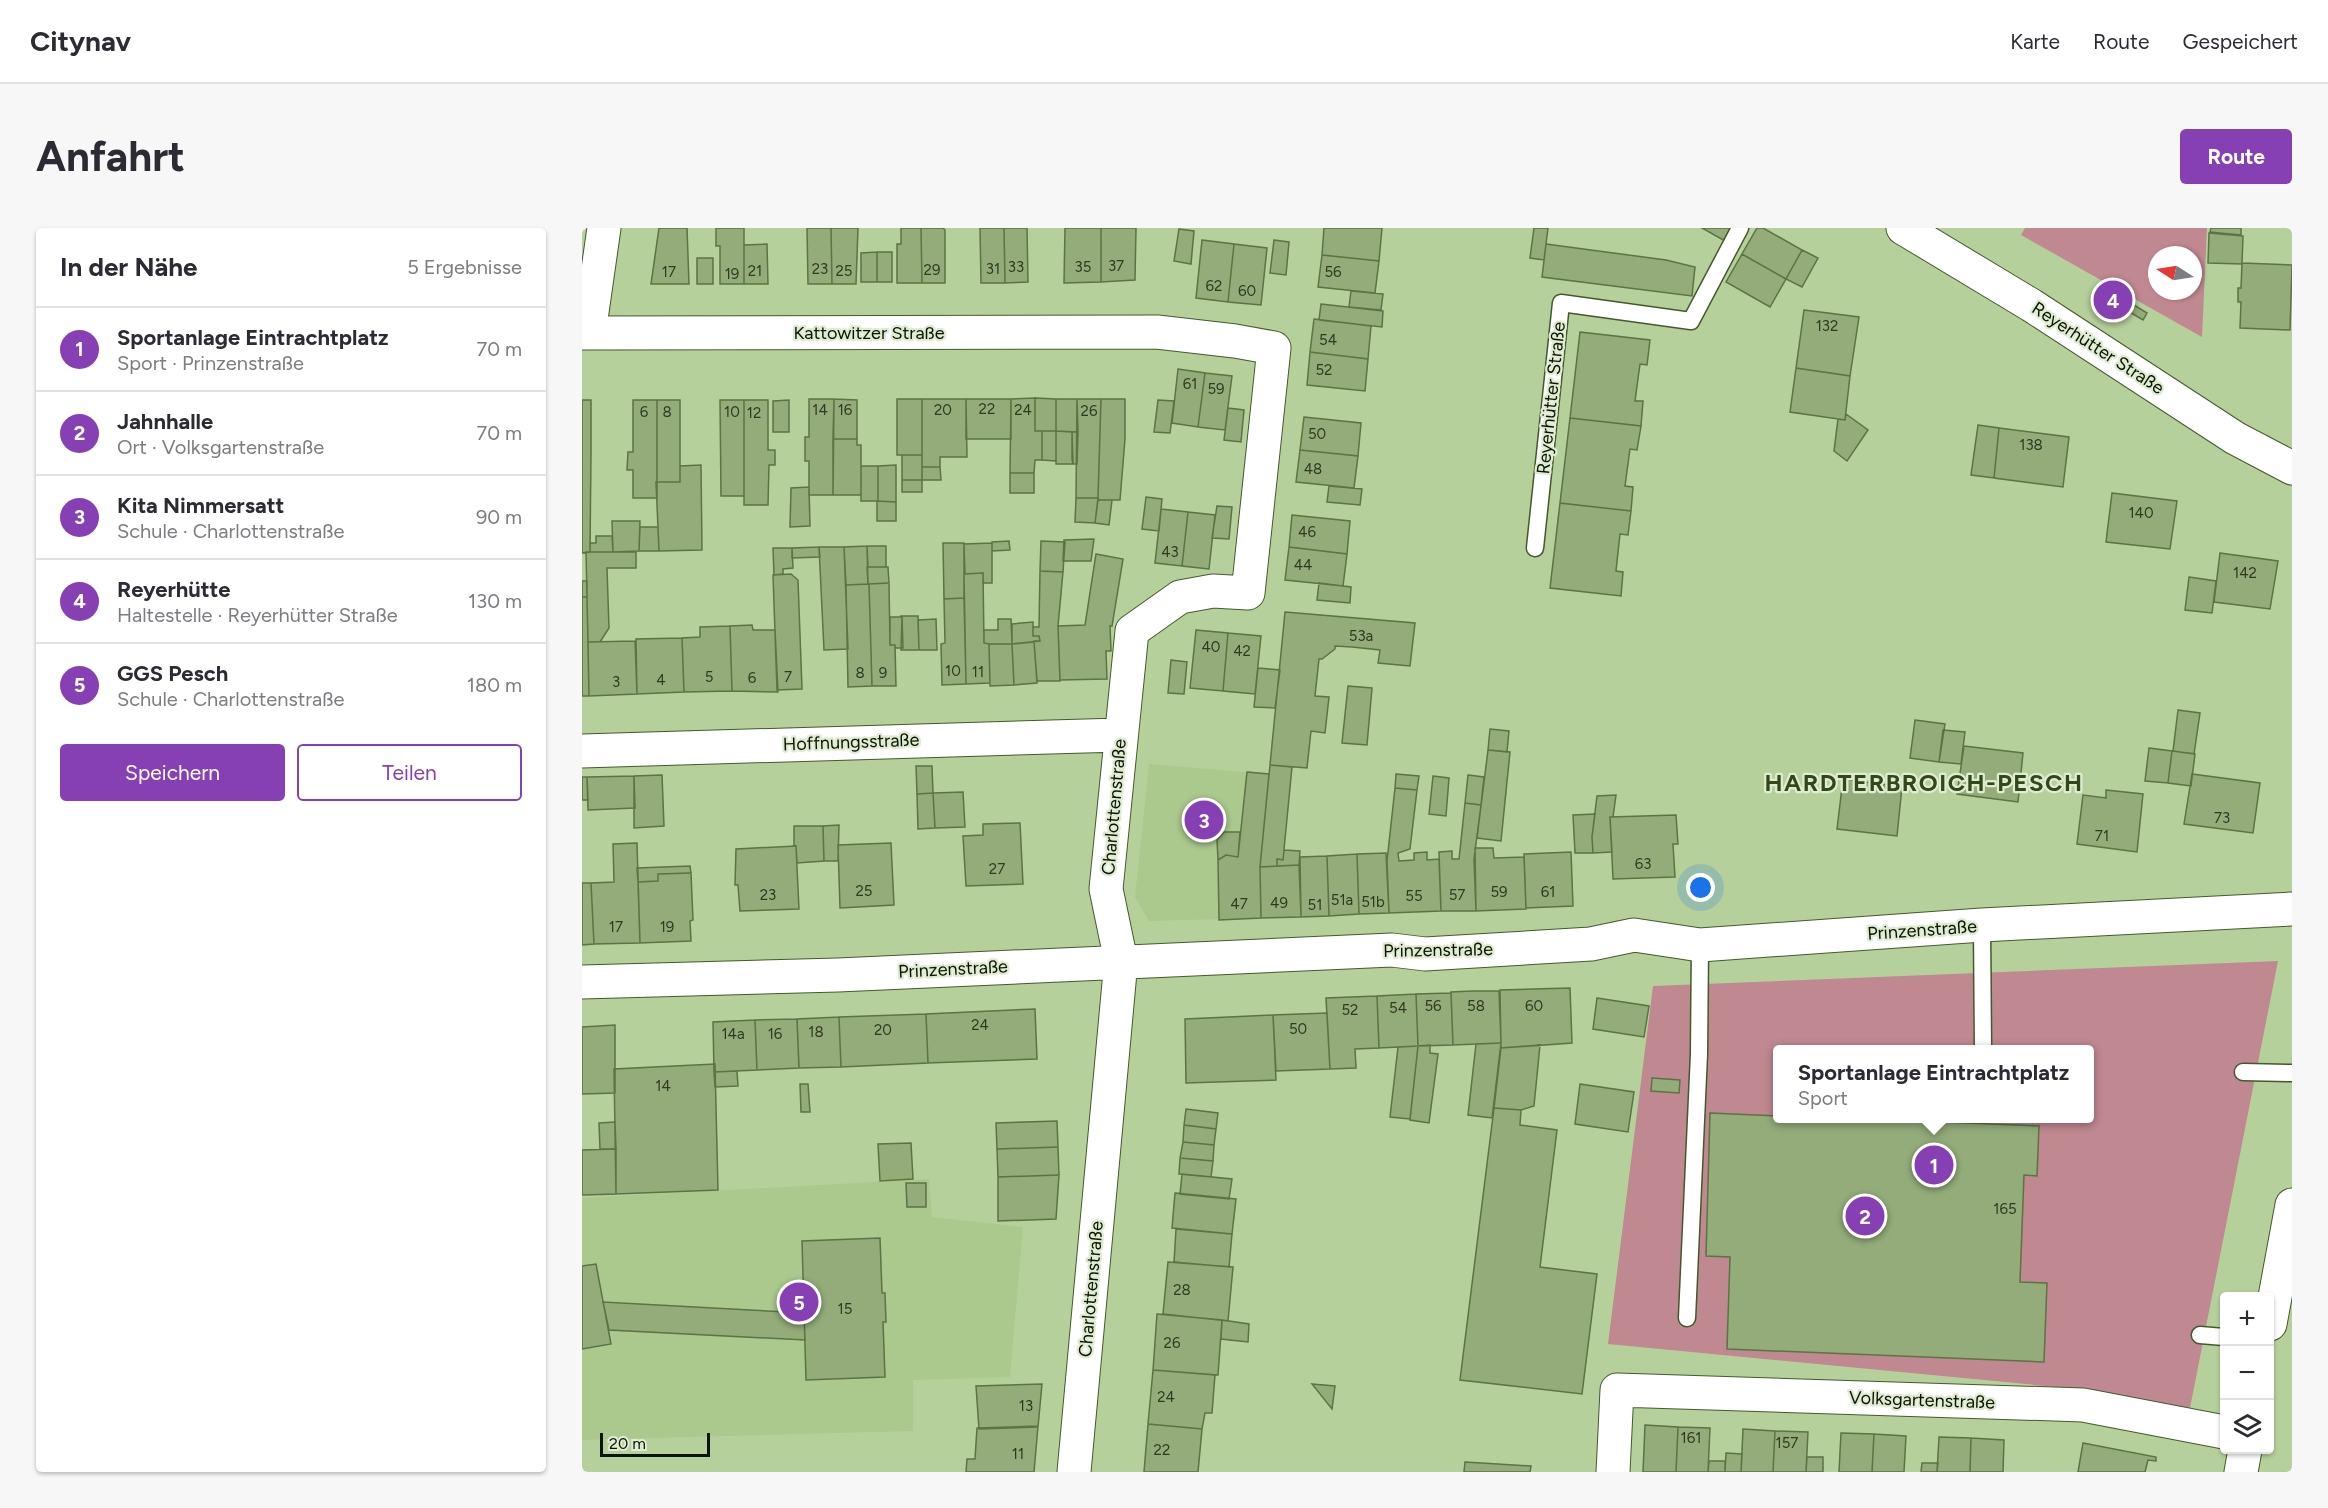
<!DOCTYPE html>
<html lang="de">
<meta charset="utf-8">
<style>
:root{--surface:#fff;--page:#f7f7f7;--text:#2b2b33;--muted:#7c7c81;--line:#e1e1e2;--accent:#8640b3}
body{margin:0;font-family:Figtree,sans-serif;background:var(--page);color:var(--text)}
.controls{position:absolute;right:18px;bottom:18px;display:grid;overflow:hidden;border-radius:6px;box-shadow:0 2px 4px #0004}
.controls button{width:54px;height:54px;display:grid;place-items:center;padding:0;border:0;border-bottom:2px solid var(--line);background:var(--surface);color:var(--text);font:30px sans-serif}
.compass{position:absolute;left:1566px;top:18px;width:54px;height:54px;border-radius:50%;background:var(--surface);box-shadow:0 2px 4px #0004;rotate:282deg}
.scale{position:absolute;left:18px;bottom:15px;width:110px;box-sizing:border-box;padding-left:6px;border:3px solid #0c1403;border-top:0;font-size:16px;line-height:21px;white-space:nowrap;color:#0c1403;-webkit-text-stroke:4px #deecd1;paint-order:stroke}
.you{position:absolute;left:1119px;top:660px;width:21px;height:21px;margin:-15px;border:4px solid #fff;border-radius:50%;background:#1a73e8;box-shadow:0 0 0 9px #1a73e833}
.badge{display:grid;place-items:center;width:39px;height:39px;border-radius:50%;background:var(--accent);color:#fff;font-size:20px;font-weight:700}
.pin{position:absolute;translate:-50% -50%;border:3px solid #fff;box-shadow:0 2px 6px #0006}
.popup{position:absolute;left:1191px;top:817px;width:321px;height:78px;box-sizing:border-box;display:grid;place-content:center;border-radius:6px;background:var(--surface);filter:drop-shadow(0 2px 4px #0005);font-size:20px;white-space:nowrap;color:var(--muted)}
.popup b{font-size:22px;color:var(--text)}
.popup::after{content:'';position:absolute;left:50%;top:100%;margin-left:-12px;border:12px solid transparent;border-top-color:var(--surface)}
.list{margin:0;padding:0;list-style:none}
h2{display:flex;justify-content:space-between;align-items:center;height:78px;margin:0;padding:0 24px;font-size:26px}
h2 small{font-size:20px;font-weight:400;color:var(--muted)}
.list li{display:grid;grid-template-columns:39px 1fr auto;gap:18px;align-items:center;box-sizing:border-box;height:84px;padding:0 24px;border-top:2px solid var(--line)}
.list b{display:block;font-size:22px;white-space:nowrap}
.list p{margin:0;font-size:20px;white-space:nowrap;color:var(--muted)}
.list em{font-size:20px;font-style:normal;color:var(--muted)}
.actions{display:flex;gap:12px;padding:18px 24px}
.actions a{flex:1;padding:14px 0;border:2px solid var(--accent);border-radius:6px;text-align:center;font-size:21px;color:var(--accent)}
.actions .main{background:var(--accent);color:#fff}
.icon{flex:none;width:33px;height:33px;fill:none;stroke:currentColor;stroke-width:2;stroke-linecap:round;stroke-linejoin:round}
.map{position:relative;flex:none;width:1710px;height:1244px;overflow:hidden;border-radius:6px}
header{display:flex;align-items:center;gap:36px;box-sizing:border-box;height:84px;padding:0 30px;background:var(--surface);border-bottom:2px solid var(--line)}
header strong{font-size:28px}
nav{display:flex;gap:33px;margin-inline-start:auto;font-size:21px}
.intro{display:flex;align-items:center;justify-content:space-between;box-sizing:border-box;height:144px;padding:0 36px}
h1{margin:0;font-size:42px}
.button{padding:15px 27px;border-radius:6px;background:var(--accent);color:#fff;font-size:21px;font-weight:700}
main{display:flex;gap:36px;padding:0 36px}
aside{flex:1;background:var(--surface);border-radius:6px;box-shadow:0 2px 4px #0004}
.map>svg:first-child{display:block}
</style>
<header>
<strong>Citynav</strong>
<nav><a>Karte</a><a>Route</a><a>Gespeichert</a></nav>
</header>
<div class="intro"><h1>Anfahrt</h1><a class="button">Route</a></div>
<main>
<aside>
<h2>In der Nähe<small>5 Ergebnisse</small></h2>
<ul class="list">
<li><span class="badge">1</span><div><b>Sportanlage Eintrachtplatz</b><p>Sport · Prinzenstraße</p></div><em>70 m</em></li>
<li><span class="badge">2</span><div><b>Jahnhalle</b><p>Ort · Volksgartenstraße</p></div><em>70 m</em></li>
<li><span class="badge">3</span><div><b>Kita Nimmersatt</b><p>Schule · Charlottenstraße</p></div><em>90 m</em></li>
<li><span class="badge">4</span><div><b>Reyerhütte</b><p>Haltestelle · Reyerhütter Straße</p></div><em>130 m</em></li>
<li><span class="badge">5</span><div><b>GGS Pesch</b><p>Schule · Charlottenstraße</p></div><em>180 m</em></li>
</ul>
<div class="actions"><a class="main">Speichern</a><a>Teilen</a></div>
</aside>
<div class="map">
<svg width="1710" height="1244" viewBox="0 0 1710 1244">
<rect width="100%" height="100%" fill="#b6d09c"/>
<!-- built -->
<path fill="#abc88d" d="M567 536 687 546 678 639 679 690 567 693 553 669Z
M347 951 350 989 441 999 428 1149 331 1152V1203L0 1212V970Z"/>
<!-- green -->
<path fill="#c08890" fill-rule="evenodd" d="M1443 0H1625L1620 109 1439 7ZM1575 27H1611V63H1575Z
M1696 733 1608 1180 1495 1161 1026 1116 1071 758ZM1196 822H1508V890H1196Z"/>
<!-- building -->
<path fill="#93ac7a" stroke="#5c7343" stroke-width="1.5" d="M77 0H105L107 56H69Z
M134 0H162V56H138V18H134Z
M225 0H249L250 56H226Z
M249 0H276L274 56H250Z
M319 0H339L340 55H315V16H319Z
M339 0H361L363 2V55H340Z
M398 0H422L423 55H399Z
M422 0H445L446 54 423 55Z
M483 0H519V54L482 55Z
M519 0H554L553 52 519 54Z
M742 0H800L797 33 740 27Z
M952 0H966L962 32 948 30Z
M1120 0H1150L1143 13Z
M1175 0H1181L1220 22 1204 51 1160 26Z
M1629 0H1659V7L1628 4Z
M597 1 612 3 609 36 592 33Z
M1627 5 1661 8 1660 36 1626 35Z
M620 12 652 16 646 74 614 70Z
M692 12 707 14 704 47 688 45Z
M185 16 186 56H162V17Z
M652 16 685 20 679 77 646 74Z
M964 16 1084 32 1113 39 1110 68 960 49Z
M1220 22 1236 30 1220 59 1204 51Z
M295 24V54H279V25Z
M295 24H310V54H295Z
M1160 26 1204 51 1188 79 1144 54Z
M740 27 797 33 793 65 736 59Z
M115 30H131V56H115Z
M1660 35 1710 37 1708 102 1658 100 1659 74H1656V60H1659Z
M769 63 801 66 799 82 767 79Z
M1544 72 1565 85 1561 92 1539 79Z
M739 76 801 83 800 99 737 92Z
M1222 82 1277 89 1268 148 1214 140Z
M732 91 789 98 786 131 728 124Z
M998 104 1068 112 1065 137 1058 136 1053 173H1061L1059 198 988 190Z
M728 124 786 131 783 163 725 157Z
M1214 140 1268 148 1263 192 1208 184Z
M596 141 623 145 616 199 590 195Z
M623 145 650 148 643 202 616 199Z
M453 170V203H460V232H453L452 245H428L429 171Z
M453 170 474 171V203H453Z
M227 171H252L251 267H227V233H223V209H227Z
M252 171 275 172V211H251Z
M315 171H340V227H315Z
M340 171H384L385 229H358V239H340Z
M384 171H429V211H384Z
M474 171H495L496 204 474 203Z
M495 171H519L516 270H494Z
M519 171H543V211L538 272H517L516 270Z
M0 172H9V226L8 324 0 325Z
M51 172H75V270H51V242H45L46 224H51Z
M75 172H98V254H75Z
M138 172H162V268H139Z
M162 172H186V222H193V237H187L186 277H162Z
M207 172V204H191V173Z
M576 172 592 173 588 205 572 204Z
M646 180 662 182 659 214 642 212Z
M1264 186 1286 202 1265 233 1252 223 1256 191 1263 192Z
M722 189 779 195 776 228 718 222Z
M988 190 1059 198 1055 222 1048 221 1043 258 1051 259 1049 283 978 275Z
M1396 197 1417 200 1412 250 1389 247Z
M1417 200 1487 209 1481 259 1412 250Z
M460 203H474V233L460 232Z
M474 203 490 204 491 236H474Z
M490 204H496L495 236H491L490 231Z
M251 211H275V217H279V267H251Z
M718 222 776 228 772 260 714 254Z
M320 227H340V252H320Z
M119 237 120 322 77 323 74 254H98V238Z
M314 237V274L296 273V238Z
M279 238H296V273H279Z
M340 239H358L359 252H340Z
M428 245H452V265H428Z
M320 252H340V264H320Z
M747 258 780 261 778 277 745 274Z
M227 259 228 298 208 299 209 260Z
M1530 265 1595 273 1588 321 1524 314Z
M564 269 580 271 577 303 560 301Z
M494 270H516L513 295 493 294Z
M516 272H530L527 297 513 295Z
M295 273 314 274V293H295Z
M978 275 1049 283 1046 307 1038 306 1034 343 1041 344 1039 368 968 360Z
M635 278 650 279 647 311 630 310Z
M579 281 606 284 600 338 573 335Z
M606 284 633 287 627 341 600 338Z
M710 287 768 293 765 326 707 319Z
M30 293H58L57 323 31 324Z
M58 299H76L77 323H57Z
M14 308H30L31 324H8V315H14Z
M512 311 509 333H481L482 312Z
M427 313 428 322 410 323V314Z
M459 313 483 314 481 344 458 343Z
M361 315H382V370L362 371Z
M410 315V355H401V345L383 346 382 316Z
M285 318H304V339H286Z
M285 318 286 356 264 357 262 319Z
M237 319 238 329 210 330V320Z
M237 319H262L266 421 242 422Z
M707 319 765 326 761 358 703 352Z
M191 320H210L211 340 201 341V346L192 347Z
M4 324H54V340H25L27 400 18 414H6Z
M1638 325 1696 333 1688 381 1632 374Z
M514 326 541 331 530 398H528L529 423H524L525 451 478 452 476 398 503 397Z
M285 339H306L307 355 286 356Z
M458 343 481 344 476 398 478 453H455L452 413H458L457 408H451V399H457Z
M401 345 402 415 407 416 408 455 384 456 382 346Z
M209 346 216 352 220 461 195 462 191 347Z
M1607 349 1634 353 1630 385 1603 382Z
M0 353H5V369H0Z
M307 355 308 417H313L314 458H290L287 356Z
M737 355 769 359 768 375 735 372Z
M287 356 290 458 266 459 264 357Z
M0 369H5L7 468H0Z
M382 370 384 456 360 457 359 416 363 415 362 371Z
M703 384 833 395 828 438 796 435 798 422 770 419 753 418V421L740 431H737L733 468 747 469 743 505 729 503 725 540 688 537Z
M318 388H336L337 422H319L320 389Z
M308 389H320L321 420H313V417H308Z
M354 391 355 422H337L336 392Z
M416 391H429L430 416H407L402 415V402H416Z
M451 394V408H457L458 413 430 416V396Z
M170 397 171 402H193L196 464 150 463 148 398Z
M148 398 150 463 102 464 100 410 118 409V399Z
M614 402 646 405 641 463 608 460Z
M646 405 679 408 673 466 641 463Z
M100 410 102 464 55 466 54 411Z
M53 413 55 466 7 468 6 414Z
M452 414 455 455 432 457 430 416Z
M407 416H430L432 457 408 458Z
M589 432 605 434 602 466 586 465Z
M676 440 698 442 693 480 672 479Z
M766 458 790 460 785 517 760 515Z
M1596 482 1618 485 1612 526 1591 523Z
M1333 492 1363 496 1357 534 1328 530Z
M908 501 927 503 925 524 906 522Z
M1361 502 1383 504 1379 536 1357 534Z
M1382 518 1441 525 1436 574 1375 566Z
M1567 520 1590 523 1586 555 1563 553Z
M906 522 928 524 919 613 895 610Z
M1590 523 1613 526 1609 558 1586 555Z
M688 537 710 539 701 632 695 631V638L678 639Z
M334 538H350L351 565 335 566Z
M665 544 687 546 678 639 679 690 637 692 636 632 644 627 656 629Z
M814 546 837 548 835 562 813 560Z
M1610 546 1678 555 1671 605 1602 596Z
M80 547 82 598 52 600V548Z
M886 547 902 549 899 577 883 575Z
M52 548 53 580 6 582 5 549Z
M851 548 867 550 864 588 847 586Z
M0 549H5L6 572H0Z
M1261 551 1320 559 1315 608 1255 601Z
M813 560 835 562 828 621 816 625 817 633 832 632V625L845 624V632L857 631 859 683 807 685 805 633Z
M1524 562 1561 566 1555 624 1495 616 1501 567 1524 570Z
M381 564 383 599 353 600 351 565Z
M351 565 353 600 336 601 335 566Z
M1034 567 1031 589H1028L1030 624 1011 625 1010 609 1015 568Z
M883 575 899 577 892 631 894 683H859L857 624 870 623V631H877Z
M1013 586 1010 609 1011 625H993L991 587Z
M1094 587 1096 616H1091L1093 649 1031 651 1028 589Z
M438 595 441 656 384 658 381 608 401 607V596Z
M257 597 256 633H242L241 598Z
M212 598H241L242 633 215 635 214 618H212Z
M642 604H658L656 629 644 627 636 632 635 612Z
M55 615 58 715 12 716 9 655 32 654 31 616Z
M309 615 312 677 258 680 256 617Z
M214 618 217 681 158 683 156 657H153L154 621Z
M893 620H911L912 630 942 629 944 681 894 683Z
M702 622 718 623 717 637 695 638V631L701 632Z
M989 624 991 678 944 680 942 626Z
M804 625 807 685 777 686 775 626Z
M775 626 777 686 747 688 745 628Z
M745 628 747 688 719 689 718 629Z
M717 637 719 689 679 690 678 639Z
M108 638 109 645 76 646V653L56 654 55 640Z
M109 645 111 692 108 693 109 713 58 715 56 654 76 653V646Z
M0 655H9L12 716 0 717Z
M988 760 990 815 919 820 918 762Z
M890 763H917L919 815 871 817 869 764Z
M869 765 871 817 836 818 834 766Z
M834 766 836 818 797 820 795 768Z
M795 768 797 820 773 821 774 840 748 841 744 770Z
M1015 770 1067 778 1062 809 1011 801Z
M453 781 455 831 346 835 344 786Z
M745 785 748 841 694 843 691 787Z
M344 786 346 835 259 839 257 789Z
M691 787 694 852 604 855 603 791Z
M257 789 259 839 217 840 215 791Z
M215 791 217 840 175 842 173 792Z
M173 792 175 842 132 844 131 794Z
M33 797V865L0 866V799Z
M919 815 910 890 886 887 894 816Z
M848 817V825L856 826 847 895 828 892 836 818Z
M958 817 952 878 939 882 912 880 919 820Z
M836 818 828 891 808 889 816 819Z
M133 836 136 962 34 966 32 841Z
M155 843 156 858 133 859 132 844Z
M1070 850 1098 852 1097 865 1069 863Z
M218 856H226L228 884H219Z
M998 856 1052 864 1046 904 993 896Z
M912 880 939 882 938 897 975 902 958 1039 1015 1046 1000 1166 878 1152Z
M604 881 636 885 634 901 602 897Z
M1128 885 1196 888V890H1264L1457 898 1455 948 1442 947 1438 1054 1465 1055 1462 1134 1145 1121 1148 1029 1124 1028Z
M475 893 476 919 415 921 414 895Z
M33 894 34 921H18L17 895Z
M602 897 634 901 632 917 601 914Z
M601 914 632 917 631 933 598 930Z
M329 915 331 951 298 953 296 916Z
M476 919 477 947 416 949 415 921Z
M34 921V966L0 967V922Z
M598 930 631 933 629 949 597 946Z
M600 946 650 951 647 971 598 966Z
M477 947 474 991 416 993V949Z
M324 955H344V979H325Z
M593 965 654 971 650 1006 590 1000Z
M594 1001 650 1006 647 1039 592 1034Z
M298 1010 300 1065H303L304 1094H301L303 1149 224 1152 220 1013Z
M586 1034 651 1039 646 1093 581 1086Z
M14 1036 29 1116 0 1121V1038Z
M206 1066 221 1067 223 1112 27 1102 21 1074 205 1084Z
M575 1086 640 1092 636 1147 571 1142Z
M640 1092 667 1096 666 1114 639 1111Z
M571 1142 633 1147 630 1185H623L620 1201 566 1196Z
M460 1156 456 1199 397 1201 394 1158Z
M730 1156 753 1158 750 1181Z
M566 1196 620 1201 616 1244H562Z
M1063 1197 1096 1199 1094 1244H1061Z
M456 1198 452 1244H384L385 1231H393L395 1200Z
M1096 1199 1128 1200 1126 1244H1094Z
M1161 1201 1193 1203 1191 1244H1159Z
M1193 1203 1226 1204 1224 1244H1191Z
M1259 1205 1292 1206 1290 1244H1257Z
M1292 1206 1324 1208 1322 1244H1290Z
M1357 1209 1389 1210 1388 1244H1355Z
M1389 1210 1422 1212 1421 1244H1388Z
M1501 1215 1574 1229V1233L1566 1232 1563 1244H1496Z
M1144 1225 1160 1226 1159 1244H1143Z
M1225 1229H1241V1244H1224Z
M1127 1233H1143V1244H1126Z
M883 1234 949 1238 948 1244H882Z
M1340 1235H1356L1355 1244H1339Z"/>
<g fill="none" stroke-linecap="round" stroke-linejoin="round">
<defs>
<path id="lane" d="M953 320 979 75 1109 93 1158 0
M1400 697 1401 822
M1661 844 1710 845
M1105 1090 1117 826 1118 717
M1618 1107 1642 1109"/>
<path id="street" d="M0 105 575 104 653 113 692 120 666 365 631 363 598 369 550 403 524 661 539 733 492 1244
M7 105 22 0
M0 523 538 507
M0 754 256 747 810 722 843 726 1009 716 1052 707 1118 717 1400 697 1710 681
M1031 1244 1035 1162 1501 1177 1642 1204"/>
<path id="secondary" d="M1321 0 1449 77 1653 210 1710 240
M1688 1096 1710 977
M1659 1244 1663 1222"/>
</defs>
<!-- lane casing -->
<use href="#lane" stroke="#445a2c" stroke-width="19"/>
<!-- street casing -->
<use href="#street" stroke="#445a2c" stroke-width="35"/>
<!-- secondary casing -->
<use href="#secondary" stroke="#445a2c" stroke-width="35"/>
<!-- lane -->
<use href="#lane" stroke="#fff" stroke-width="16"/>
<!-- street -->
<use href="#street" stroke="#fff" stroke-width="33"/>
<!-- secondary -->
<use href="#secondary" stroke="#fff" stroke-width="33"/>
</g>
<g text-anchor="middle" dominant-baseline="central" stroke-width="4.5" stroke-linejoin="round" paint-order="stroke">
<!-- number labels -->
<g font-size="15" fill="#2e3a21">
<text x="534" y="38">37</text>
<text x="434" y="39">33</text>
<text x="501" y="39">35</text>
<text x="238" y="41">23</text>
<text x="411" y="41">31</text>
<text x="350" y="42">29</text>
<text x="173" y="43">21</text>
<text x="262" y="43">25</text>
<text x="87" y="44">17</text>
<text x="751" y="44">56</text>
<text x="150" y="46">19</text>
<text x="632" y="58">62</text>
<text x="665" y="63">60</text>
<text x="1245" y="98">132</text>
<text x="746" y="112">54</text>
<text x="742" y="142">52</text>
<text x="608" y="156">61</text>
<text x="634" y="161">59</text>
<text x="405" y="181">22</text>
<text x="238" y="182">14</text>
<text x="263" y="182">16</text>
<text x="361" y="182">20</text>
<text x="441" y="182">24</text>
<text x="507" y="183">26</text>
<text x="62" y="184">6</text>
<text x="85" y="184">8</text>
<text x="150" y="184">10</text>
<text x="172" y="185">12</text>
<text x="735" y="206">50</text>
<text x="1449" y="217">138</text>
<text x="731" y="241">48</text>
<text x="1559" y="285">140</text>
<text x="725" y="304">46</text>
<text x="588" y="324">43</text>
<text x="721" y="337">44</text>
<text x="1663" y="345">142</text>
<text x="779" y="408">53a</text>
<text x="629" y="419">40</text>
<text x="660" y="423">42</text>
<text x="371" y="443">10</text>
<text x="396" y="444">11</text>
<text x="278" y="445">8</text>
<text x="301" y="445">9</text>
<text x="127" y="449">5</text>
<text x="206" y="449">7</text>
<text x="170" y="450">6</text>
<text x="79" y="452">4</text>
<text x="34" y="454">3</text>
<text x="1640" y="590">73</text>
<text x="1520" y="608">71</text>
<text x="1061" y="636">63</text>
<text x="415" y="641">27</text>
<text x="282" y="663">25</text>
<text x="917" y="664">59</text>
<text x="966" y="664">61</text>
<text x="186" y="667">23</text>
<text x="875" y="667">57</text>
<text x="832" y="668">55</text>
<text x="760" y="672">51a</text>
<text x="791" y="674">51b</text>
<text x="697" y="675">49</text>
<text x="657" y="676">47</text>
<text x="733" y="677">51</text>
<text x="34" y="699">17</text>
<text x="85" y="699">19</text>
<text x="851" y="778">56</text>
<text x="894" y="778">58</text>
<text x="952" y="778">60</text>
<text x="816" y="780">54</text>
<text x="768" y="782">52</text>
<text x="398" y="797">24</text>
<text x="716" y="801">50</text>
<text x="301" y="802">20</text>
<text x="234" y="804">18</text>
<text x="151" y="806">14a</text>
<text x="193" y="806">16</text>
<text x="81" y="858">14</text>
<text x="1423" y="981">165</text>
<text x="600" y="1062">28</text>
<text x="263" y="1081">15</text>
<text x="590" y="1115">26</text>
<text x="584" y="1169">24</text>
<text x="444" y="1178">13</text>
<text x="1109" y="1210">161</text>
<text x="1205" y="1215">157</text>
<text x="580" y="1222">22</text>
<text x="436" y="1226">11</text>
</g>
<!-- street labels -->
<g font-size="18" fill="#0c1403" stroke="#deecd1">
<text x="287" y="105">Kattowitzer Straße</text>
<text transform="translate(1516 120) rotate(33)">Reyerhütter Straße</text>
<text transform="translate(969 170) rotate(-84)">Reyerhütter Straße</text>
<text transform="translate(269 514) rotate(-2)">Hoffnungsstraße</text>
<text transform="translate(532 579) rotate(-85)">Charlottenstraße</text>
<text transform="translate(1340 702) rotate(-4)">Prinzenstraße</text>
<text transform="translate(856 722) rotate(-1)">Prinzenstraße</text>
<text transform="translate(371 741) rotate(-3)">Prinzenstraße</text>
<text transform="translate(509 1061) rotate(-85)">Charlottenstraße</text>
<text transform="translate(1340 1172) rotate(2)">Volksgartenstraße</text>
</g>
<!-- district labels -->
<g font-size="24" font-weight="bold" letter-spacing="1.5" fill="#33481a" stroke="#deecd1">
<text x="1342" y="554">HARDTERBROICH-PESCH</text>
</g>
</g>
</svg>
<div class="controls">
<button>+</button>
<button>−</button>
<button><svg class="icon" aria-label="layers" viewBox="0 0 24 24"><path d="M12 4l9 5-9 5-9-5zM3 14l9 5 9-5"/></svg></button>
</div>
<svg class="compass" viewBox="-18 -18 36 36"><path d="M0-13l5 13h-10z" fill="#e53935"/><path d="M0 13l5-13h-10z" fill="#7c7c81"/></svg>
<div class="scale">20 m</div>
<div class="you"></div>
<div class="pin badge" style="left:1352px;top:937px">1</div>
<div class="popup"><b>Sportanlage Eintrachtplatz</b>Sport</div>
<div class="pin badge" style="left:1283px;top:988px">2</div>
<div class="pin badge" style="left:622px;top:592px">3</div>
<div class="pin badge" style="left:1531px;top:72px">4</div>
<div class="pin badge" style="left:217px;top:1074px">5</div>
</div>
</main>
